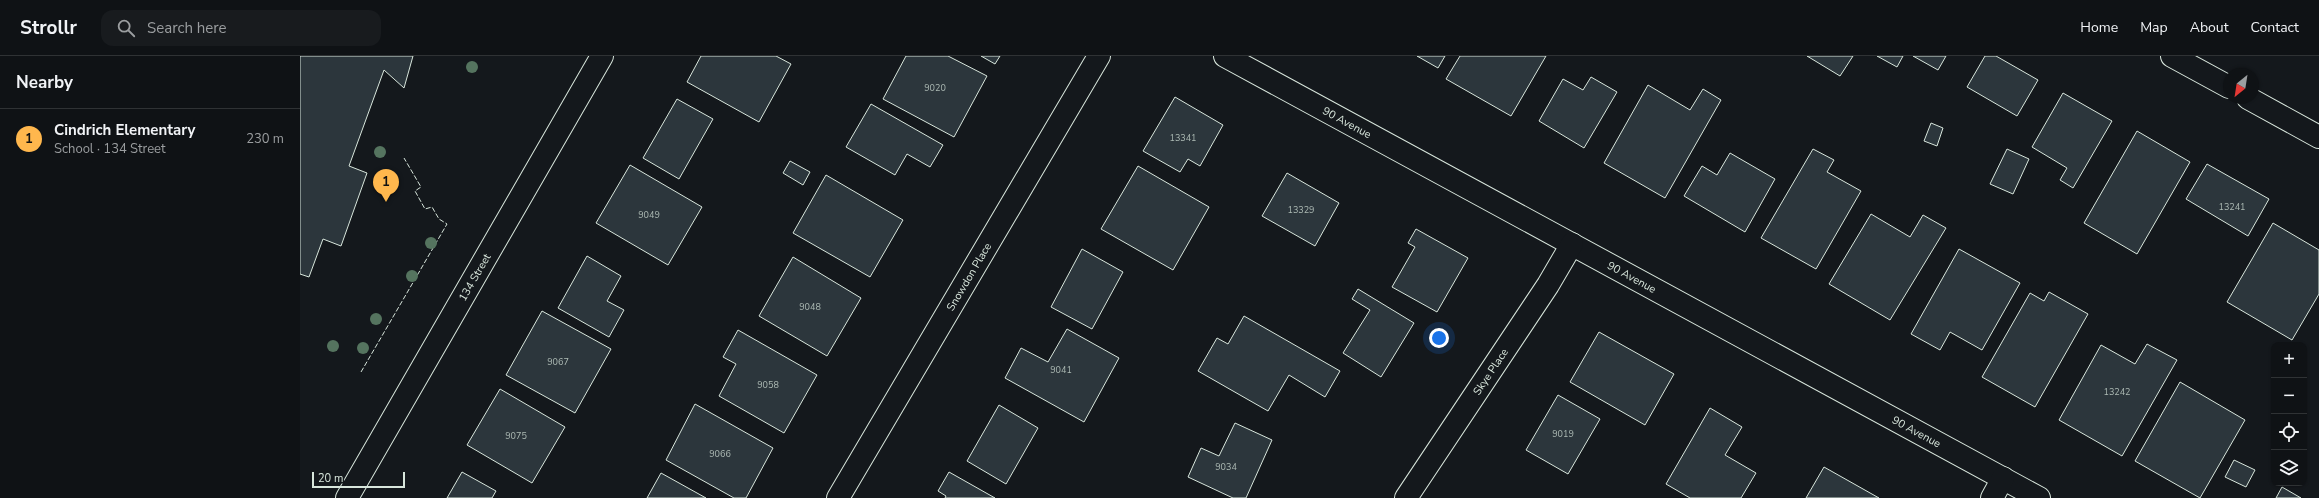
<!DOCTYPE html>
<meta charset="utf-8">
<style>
:root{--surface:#0f1215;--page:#181b1e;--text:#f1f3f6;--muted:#9b9ea0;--line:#2f3234;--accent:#ffb74d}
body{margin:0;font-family:"Nunito Sans",sans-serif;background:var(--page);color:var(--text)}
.controls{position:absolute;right:12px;bottom:12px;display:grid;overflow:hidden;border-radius:8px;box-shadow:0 1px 3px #0004}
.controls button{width:36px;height:36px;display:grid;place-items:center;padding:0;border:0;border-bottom:1px solid var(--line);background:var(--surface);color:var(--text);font:20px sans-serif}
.compass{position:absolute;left:1923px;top:12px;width:36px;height:36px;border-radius:50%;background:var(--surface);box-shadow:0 1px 3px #0004;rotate:210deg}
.scale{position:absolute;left:12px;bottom:10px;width:93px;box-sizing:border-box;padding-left:4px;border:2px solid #d8e6dc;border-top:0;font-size:11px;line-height:14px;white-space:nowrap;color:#d8e6dc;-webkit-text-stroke:3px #14181c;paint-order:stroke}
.you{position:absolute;left:1139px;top:282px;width:14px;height:14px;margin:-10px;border:3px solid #fff;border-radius:50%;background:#1a73e8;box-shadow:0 0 0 6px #1a73e833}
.badge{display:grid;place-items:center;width:26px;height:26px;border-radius:50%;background:var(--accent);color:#111;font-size:13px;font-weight:700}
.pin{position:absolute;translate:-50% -33px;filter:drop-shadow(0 1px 2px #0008)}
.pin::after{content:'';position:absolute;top:21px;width:14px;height:12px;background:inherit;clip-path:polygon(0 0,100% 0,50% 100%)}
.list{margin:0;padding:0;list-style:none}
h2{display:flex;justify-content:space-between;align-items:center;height:52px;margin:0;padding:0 16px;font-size:17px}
h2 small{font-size:13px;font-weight:400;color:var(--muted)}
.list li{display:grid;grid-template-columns:26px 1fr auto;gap:12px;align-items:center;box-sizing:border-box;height:60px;padding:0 16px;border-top:1px solid var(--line)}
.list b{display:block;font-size:15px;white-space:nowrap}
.list p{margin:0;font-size:13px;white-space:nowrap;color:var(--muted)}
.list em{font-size:13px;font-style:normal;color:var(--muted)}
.icon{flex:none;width:22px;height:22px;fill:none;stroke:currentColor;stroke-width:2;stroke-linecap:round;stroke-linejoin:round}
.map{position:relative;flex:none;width:2019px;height:442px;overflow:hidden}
header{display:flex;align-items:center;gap:24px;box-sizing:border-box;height:56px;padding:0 20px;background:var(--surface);border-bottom:1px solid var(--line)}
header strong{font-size:19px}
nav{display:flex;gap:22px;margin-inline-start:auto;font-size:14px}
.search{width:280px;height:36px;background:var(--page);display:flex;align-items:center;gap:10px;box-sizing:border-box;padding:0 14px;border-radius:12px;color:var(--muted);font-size:15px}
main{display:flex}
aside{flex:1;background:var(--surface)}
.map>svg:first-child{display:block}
</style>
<header>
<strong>Strollr</strong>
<div class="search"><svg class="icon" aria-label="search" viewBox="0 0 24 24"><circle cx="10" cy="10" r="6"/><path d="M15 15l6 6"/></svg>Search here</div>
<nav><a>Home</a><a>Map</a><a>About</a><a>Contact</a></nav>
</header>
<main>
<aside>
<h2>Nearby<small></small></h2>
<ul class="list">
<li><span class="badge">1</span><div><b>Cindrich Elementary</b><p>School · 134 Street</p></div><em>230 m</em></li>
</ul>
</aside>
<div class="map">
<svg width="2019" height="442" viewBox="0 0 2019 442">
<rect width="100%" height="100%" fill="#14181c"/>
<!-- building -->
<path fill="#2c363c" stroke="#d8e6dc" d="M0 0H113L104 32 84 14 49 110 67 117 41 190 23 183 9 221 0 218Z
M401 0H476L491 8 459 66 387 26Z
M606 0H648L687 20 654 81 583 43Z
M681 0H700L695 8Z
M1117 0H1145L1138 12Z
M1160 0H1246L1211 60 1146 23Z
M1507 0H1553L1540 20Z
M1577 0H1603L1597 11Z
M1613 0H1646L1638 14Z
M1685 0H1696L1738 24 1717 60 1667 31Z
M1291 21 1317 36 1284 92 1239 65 1263 23 1283 34Z
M1348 29 1390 54 1403 33 1421 44 1365 142 1304 107Z
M1763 37 1812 65 1773 132 1760 124 1767 112 1732 91Z
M875 41 923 69 900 110 888 103 880 116 843 95Z
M377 43 413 63 379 123 343 102Z
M571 48 643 89 630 111 607 98 595 119 546 91Z
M1631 67 1643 72 1637 90 1624 85Z
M1837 75 1890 106 1837 198 1784 167Z
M1513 93 1534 104 1527 116 1561 135 1516 213 1461 182Z
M1707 93 1729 103 1713 138 1690 128Z
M1430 97 1475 123 1445 176 1384 140 1402 110 1417 119Z
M490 105 510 116 503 129 483 117Z
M1907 108 1969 143 1948 180 1886 143Z
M330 109 402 151 368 209 296 167Z
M838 110 909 151 873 214 801 173Z
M987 117 1039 147 1015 190 962 160Z
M526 119 603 164 570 221 493 177Z
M1571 158 1610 181 1623 159 1646 172 1590 264 1529 228Z
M1973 167 2019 194V238L1992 284 1927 246Z
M1116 173 1168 202 1137 256 1092 231 1115 191 1108 187Z
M782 193 823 216 792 273 751 251Z
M1659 193 1720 227 1682 294 1650 276 1640 294 1611 278Z
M287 200 321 220 307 245 324 254 309 281 258 252Z
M493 201 561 242 527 300 459 260Z
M1058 233 1114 267 1081 321 1043 297 1070 254 1052 243Z
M1749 236 1788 258 1735 351 1682 321 1730 237 1744 245Z
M242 255 311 293 275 357 206 319Z
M944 260 1040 315 1025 341 989 319 968 355 898 315 917 282 928 288Z
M767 273 819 302 784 366 705 322 721 292 748 306Z
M438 274 517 319 484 377 419 340 436 308 423 301Z
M1299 276 1374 318 1345 369 1270 326Z
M1847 288 1877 304 1822 400 1759 364 1801 289 1835 308Z
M1880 326 1945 364 1900 442 1835 405Z
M200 333 265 371 232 427 167 389Z
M1258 339 1300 363 1268 418 1226 394Z
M395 348 473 392 446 442H434L366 404Z
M699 349 738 372 706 428 667 405Z
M1410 352 1442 371 1425 399 1456 417 1441 442H1390L1366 428Z
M935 367 972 384 946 442H933L888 421 901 392 919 400Z
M1934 404 1955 414 1946 431 1925 421Z
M1524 411 1579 442H1506Z
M162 416 196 435 192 442H147Z
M649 416 695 442H645L646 440 638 435Z
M361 417 406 442H347Z
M1982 431 2001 442H1976Z"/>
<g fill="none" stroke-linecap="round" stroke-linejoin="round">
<defs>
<g id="street">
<path id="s1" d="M925 0 1739 442"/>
<path d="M1872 0 1929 31"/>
<path d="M1948 42 2019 81"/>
<path id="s2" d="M47 442 302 0"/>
<path id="s3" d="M538 442 799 0"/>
<path id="s4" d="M1106 442 1248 229 1272 188"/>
<path d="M1692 442 1703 422"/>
</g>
</defs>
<!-- street casing -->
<use href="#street" stroke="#d8e6dc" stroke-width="24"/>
<!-- street -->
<use href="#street" stroke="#14181c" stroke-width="22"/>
<!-- fence -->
<path stroke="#d8e6dc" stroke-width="1" stroke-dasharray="5 2" stroke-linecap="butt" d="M61 316 147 168 139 163 132 151 125 153 115 135 121 131 104 102"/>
</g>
<!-- trees -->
<g fill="#55745f">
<circle cx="172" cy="11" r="6"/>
<circle cx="80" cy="96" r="6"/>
<circle cx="131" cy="187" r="6"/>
<circle cx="112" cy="220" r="6"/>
<circle cx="76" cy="263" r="6"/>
<circle cx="33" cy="290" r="6"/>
<circle cx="63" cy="292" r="6"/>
</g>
<g text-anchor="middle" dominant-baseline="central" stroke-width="3" stroke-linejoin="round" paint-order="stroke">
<!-- number labels -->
<g font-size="9" fill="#adbab4">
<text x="635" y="32">9020</text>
<text x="883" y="82">13341</text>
<text x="1932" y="151">13241</text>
<text x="1001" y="154">13329</text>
<text x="349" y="159">9049</text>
<text x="510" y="251">9048</text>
<text x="258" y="306">9067</text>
<text x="761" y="314">9041</text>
<text x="468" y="329">9058</text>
<text x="1817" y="336">13242</text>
<text x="1263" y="378">9019</text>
<text x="216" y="380">9075</text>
<text x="420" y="398">9066</text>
<text x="926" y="411">9034</text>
</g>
<!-- street labels -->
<g font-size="11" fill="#d8e6dc" stroke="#14181c">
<text stroke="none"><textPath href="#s1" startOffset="139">90 Avenue</textPath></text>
<text stroke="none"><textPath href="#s2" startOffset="255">134 Street</textPath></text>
<text stroke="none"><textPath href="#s3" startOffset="257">Snowdon Place</textPath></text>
<text stroke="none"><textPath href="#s1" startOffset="463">90 Avenue</textPath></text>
<text stroke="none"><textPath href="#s4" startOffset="152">Skye Place</textPath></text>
<text stroke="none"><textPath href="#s1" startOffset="787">90 Avenue</textPath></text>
</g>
</g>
</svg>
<div class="controls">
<button>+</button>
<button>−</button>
<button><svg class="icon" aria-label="locate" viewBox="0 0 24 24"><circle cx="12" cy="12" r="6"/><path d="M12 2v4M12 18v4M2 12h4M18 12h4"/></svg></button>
<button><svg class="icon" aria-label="layers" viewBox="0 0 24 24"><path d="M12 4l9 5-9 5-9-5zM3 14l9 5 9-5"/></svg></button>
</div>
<svg class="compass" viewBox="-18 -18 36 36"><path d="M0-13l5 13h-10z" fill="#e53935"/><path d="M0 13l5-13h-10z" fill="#9b9ea0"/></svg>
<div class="scale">20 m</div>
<div class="you"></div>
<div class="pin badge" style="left:86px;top:146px">1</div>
</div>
</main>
